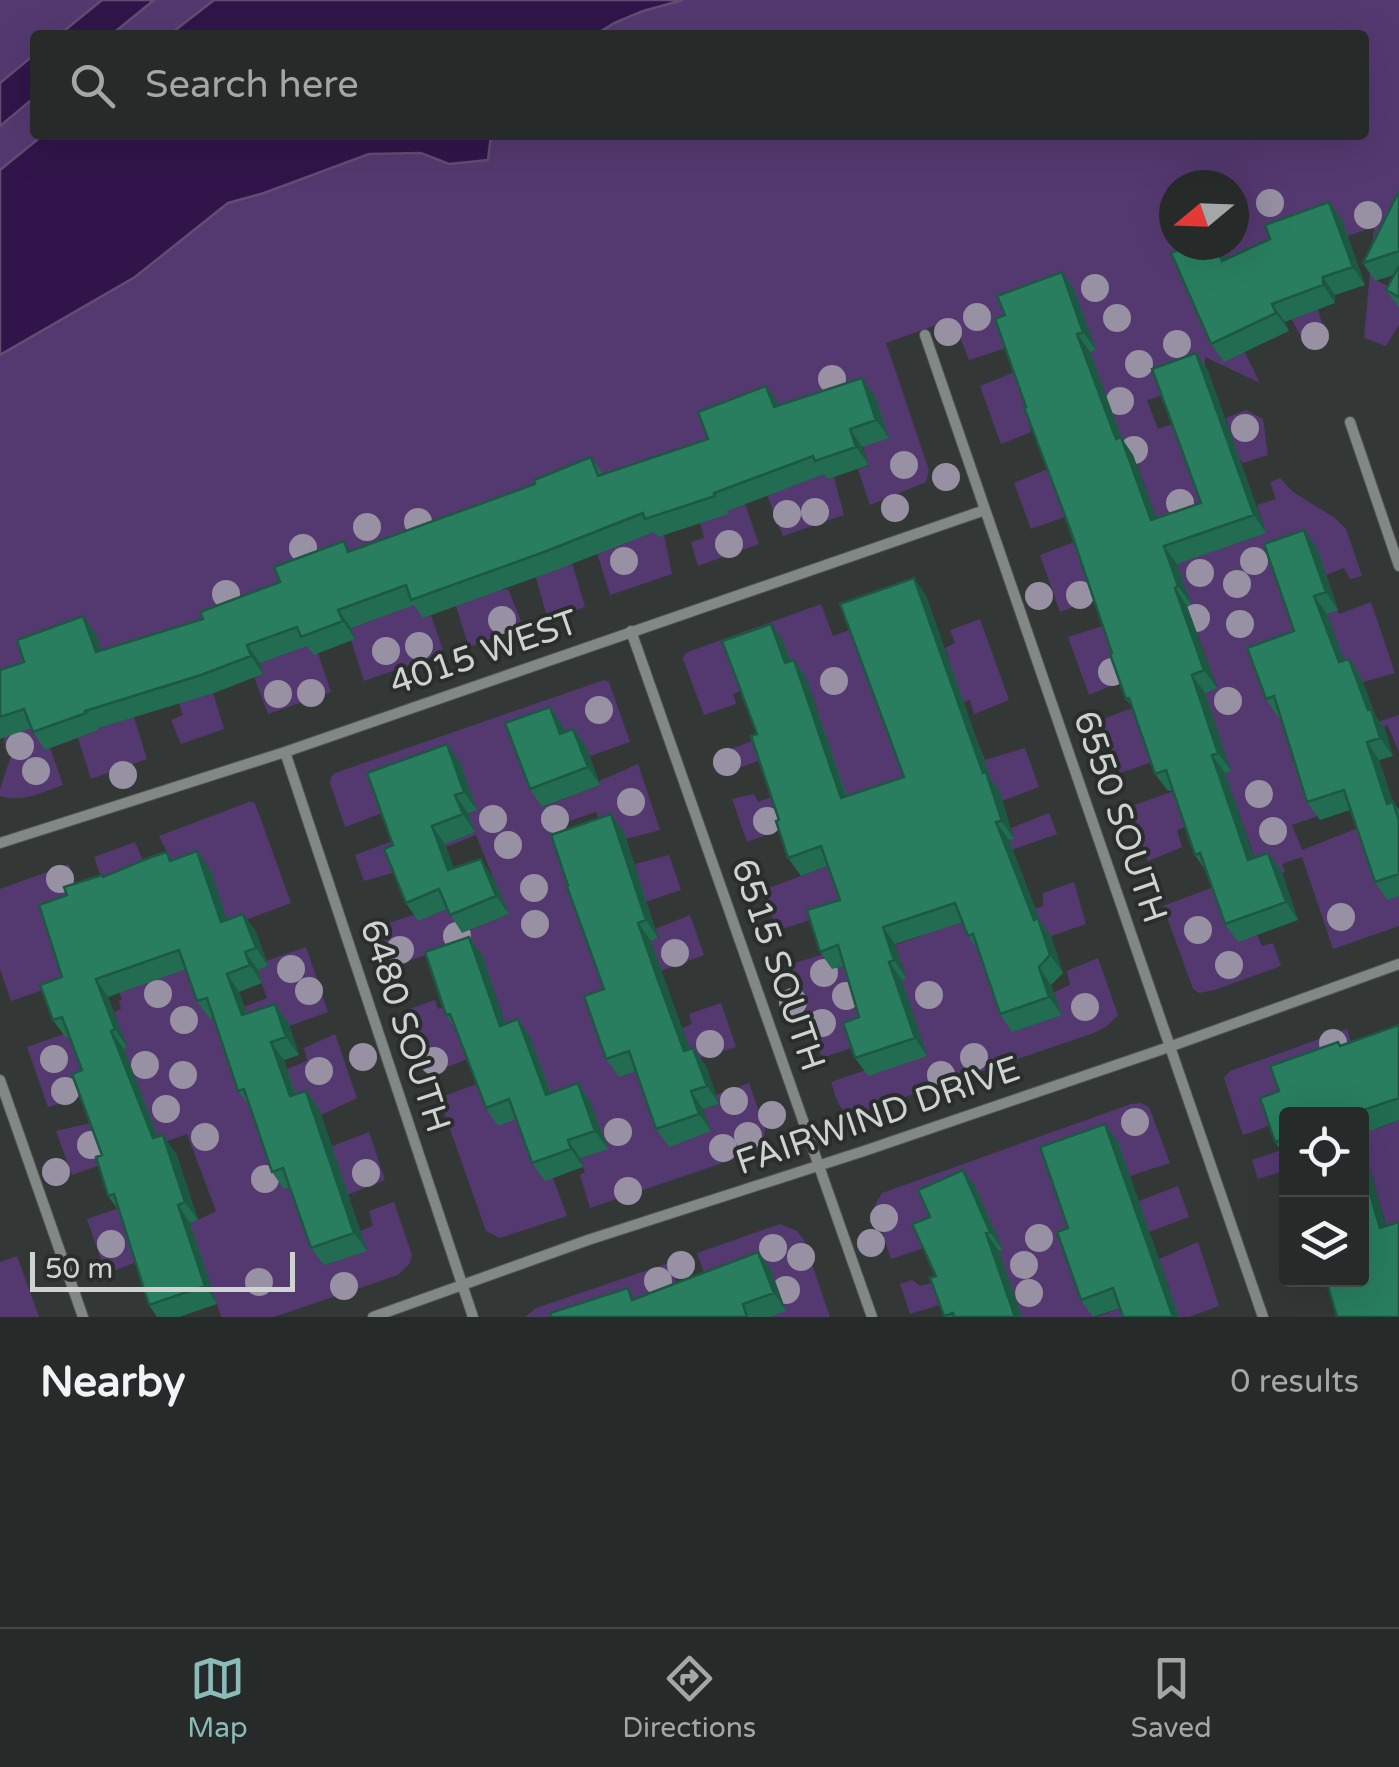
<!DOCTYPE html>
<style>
:root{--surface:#262a28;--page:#2e3230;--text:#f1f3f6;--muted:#a4a7a8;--line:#424645;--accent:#8bbbb9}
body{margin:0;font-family:"Varela Round",sans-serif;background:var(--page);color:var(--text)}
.controls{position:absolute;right:30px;bottom:30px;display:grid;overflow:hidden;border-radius:10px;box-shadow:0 10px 40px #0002}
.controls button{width:90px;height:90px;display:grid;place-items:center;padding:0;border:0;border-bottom:2px solid var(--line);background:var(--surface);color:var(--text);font:50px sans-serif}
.compass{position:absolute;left:1159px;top:170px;width:90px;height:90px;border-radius:50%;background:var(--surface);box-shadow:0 10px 40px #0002;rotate:251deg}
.scale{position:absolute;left:30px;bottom:25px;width:265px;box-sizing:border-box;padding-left:10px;border:5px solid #cfd2d0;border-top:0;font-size:28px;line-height:35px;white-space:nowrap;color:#cfd2d0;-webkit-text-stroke:8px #292e2c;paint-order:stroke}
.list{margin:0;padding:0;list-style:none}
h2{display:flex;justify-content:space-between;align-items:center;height:130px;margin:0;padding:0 40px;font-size:42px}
h2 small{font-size:32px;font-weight:400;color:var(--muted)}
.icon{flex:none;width:55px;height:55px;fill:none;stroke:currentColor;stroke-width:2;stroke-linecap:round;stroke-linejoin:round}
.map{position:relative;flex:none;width:1399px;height:1317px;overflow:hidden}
.search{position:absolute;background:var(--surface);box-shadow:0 10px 40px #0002;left:30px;right:30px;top:30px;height:110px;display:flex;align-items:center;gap:25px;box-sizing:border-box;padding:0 35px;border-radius:10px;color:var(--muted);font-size:38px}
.sheet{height:310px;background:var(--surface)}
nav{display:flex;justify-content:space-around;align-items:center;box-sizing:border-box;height:140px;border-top:2px solid var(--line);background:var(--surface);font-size:28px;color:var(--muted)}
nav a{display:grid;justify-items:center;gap:5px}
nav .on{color:var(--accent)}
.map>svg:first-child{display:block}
</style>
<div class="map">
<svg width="1399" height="1317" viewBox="0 0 1399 1317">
<rect width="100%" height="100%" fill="#333836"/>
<!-- green -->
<path fill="#543970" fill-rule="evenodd" d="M0 0H1399V234L1376 280 1399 292V325L1386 346 1364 338 1374 227 1347 236 1318 309 1327 342 1308 350 1291 318 1234 279 1222 253 1235 333 1260 383 1205 357V372L1168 394 1147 400 1158 429 1178 422 1190 455 1233 440 1226 418 1246 410 1263 419 1268 455 1243 463 1241 460 1198 475 1266 533 1257 505 1276 499 1270 482 1280 478 1293 492 1335 518 1346 529 1362 576 1350 579 1344 568 1326 575 1316 549 1339 614 1371 602 1395 673 1363 682 1361 677 1311 706 1344 733 1399 715V752L1387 724 1318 816 1292 825 1302 850 1399 812V926L1333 949 1302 857 1282 864 1285 872 1282 873 1280 871 1257 935 1262 946 1273 943 1281 966 1214 990 1199 993 1193 989 1163 906 1259 870 1232 793 1191 824 1177 830 1182 847 1148 861 1129 807 1230 771 1211 713 1152 762 1114 775 1098 721 1135 707 1217 687 1194 624 1125 680 1089 695 1068 637 1109 624 1094 599 1060 612 1040 555 1079 540 1157 520 1134 456 1060 505 1065 517 1031 529 1014 483 1052 467 1049 410 1028 419 1031 432 1001 444 980 386 1020 370 1006 348 969 360 953 319 886 343 929 470 926 482 870 505 858 469 869 466 863 447 874 396 834 477 844 515 783 536 767 495 807 480 778 405 740 506 745 504 759 544 698 566 691 542 704 538 700 523 664 535 672 574 610 595 597 553 572 563 585 607 548 620 536 578 498 577 503 590 508 589 523 626 469 647 456 606 418 603 423 618 431 615 444 653 364 681 351 640 355 639 350 625 357 559 318 653 331 692 268 714 254 677 263 674 260 663 201 653 224 729 181 744 171 720 183 715 179 703 134 717 147 759 91 779 78 738 50 748 63 785C43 792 22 803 0 796V789L12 753 5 748 0 692ZM35 35H1364V135H35ZM1174 185H1234V245H1174Z
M821 604 833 636 855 628 950 662 945 648 955 643 950 630 980 619 1009 700 974 714 970 700 954 706 908 773 980 747 985 760 1025 748 1039 787 1002 801 935 863 1013 839 1011 828 1049 813 1057 834 918 883 1016 915 1043 906V893L1074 882 1086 924 988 958 1061 1015 1054 992 1070 985 1067 971 1098 958 1118 1015 1107 1026 1094 1033 855 1114C838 1114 836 1096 831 1082L866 1070 927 1056 907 996 857 1046 822 1058 789 965 827 953 849 964 906 977 895 945 921 936 877 897 777 931 763 890 834 864 819 815 747 842 732 799 754 794 758 802 788 791 847 799 826 734 724 774 717 754 769 735V732L819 713 806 678 746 689 733 694 736 704 704 715 683 659 685 653Z
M604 680 609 682 630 742 590 756 586 747 573 751 543 807 600 785 599 781 638 764 660 830 626 839 623 832 606 838 596 812 554 826 577 891 637 871 635 864 669 855 681 890 645 902 644 943 659 938 655 929 690 915 704 955 633 981 658 1039 692 1024 689 1014 721 1003 736 1047 660 1070 711 1131 703 1109 719 1104 716 1095 749 1083 765 1129C765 1143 758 1149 746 1155L590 1208 580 1175 585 1172 580 1158 607 1148 590 1101 545 1180 553 1178 567 1216 500 1238 486 1231 439 1098 482 1082 473 1059 465 1060 431 1073 409 1009 435 1000 438 1009 450 1005 502 1013 482 956 464 942 393 966 380 926 416 914 419 920 452 907 463 933 508 914 476 835 398 866 399 871 364 881 355 855 476 810 459 762 387 811 345 827 330 783 331 777 335 773Z
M249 802H254L256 806 291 903 224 928 191 968 211 1019 267 998 257 970 268 966 266 961 306 947 328 1012 289 1026 288 1023 229 1042 287 1069 307 1061 304 1048 335 1034 357 1098 321 1115 318 1109 322 1150 369 1132 385 1180 347 1195 360 1231 373 1226 369 1211 394 1202 412 1255 410 1263 398 1275 274 1317H221L207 1273 139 1261 106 1274 87 1219 119 1208 150 1236 198 1220 216 1211 187 1134 72 1175 56 1131 95 1122 157 1135 133 1074 85 1096 48 1107 27 1047 64 1034 127 1048 114 1012 121 1009 119 1001 122 999 109 967 11 1001 0 969V889L69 864 79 898 107 895 94 857 135 842 151 879 174 866 159 836Z
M1347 1029 1376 1129 1395 1122 1374 1063 1399 1070V1244L1387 1228 1367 1160H1362V1114H1286V1170L1258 1179 1252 1160 1284 1149 1274 1124 1243 1135 1224 1078 1230 1071Z
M1141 1103 1149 1107 1170 1163 1130 1176 1140 1206 1139 1201 1178 1186 1189 1217 1149 1232 1094 1317H1022L1006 1274 949 1302 910 1314 900 1284 912 1280 920 1286 945 1279 944 1275 1002 1250 927 1247 891 1259 874 1207 882 1193 1131 1104Z
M780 1224 797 1231 804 1240 830 1317H770L786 1310 711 1293 697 1253Z
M1198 1242 1219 1306 1189 1317H1096L1170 1290 1159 1259Z
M17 1256 39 1317H0V1262Z
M669 1263 690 1317H525L536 1308Z"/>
<!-- water -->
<path fill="#31154a" stroke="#604e72" stroke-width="2.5" d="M102 0H154L111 35H59Z
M214 0H683L643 11 614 23 595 35H169Z
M35 54V97L0 126V83Z
M43 135H491L488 160 449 164 421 153 369 154 264 193 228 203 135 277 0 355V170Z"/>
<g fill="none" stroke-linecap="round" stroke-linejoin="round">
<defs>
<path id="street" d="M925 335 1263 1317
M1350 422 1399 566
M631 631 872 1317
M285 752 473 1317
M0 843 285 752 985 510
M0 1080 83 1317
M373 1317 588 1240 864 1151 1169 1047 1399 964"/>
</defs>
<!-- street casing -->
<use href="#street" stroke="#515553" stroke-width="12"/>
<!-- street -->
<use href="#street" stroke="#828885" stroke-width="10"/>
</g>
<!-- trees -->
<g fill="#9791a3">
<circle cx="1270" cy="203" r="14"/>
<circle cx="1368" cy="215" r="14"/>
<circle cx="1095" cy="288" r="14"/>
<circle cx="977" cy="317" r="14"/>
<circle cx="1117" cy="318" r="14"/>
<circle cx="948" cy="332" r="14"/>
<circle cx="1315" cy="336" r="14"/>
<circle cx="1177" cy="344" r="14"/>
<circle cx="1139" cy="364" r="14"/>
<circle cx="832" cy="379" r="14"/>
<circle cx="1120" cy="401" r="14"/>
<circle cx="1245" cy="428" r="14"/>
<circle cx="1134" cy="450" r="14"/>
<circle cx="904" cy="465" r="14"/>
<circle cx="946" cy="477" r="14"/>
<circle cx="1180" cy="503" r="14"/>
<circle cx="895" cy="508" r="14"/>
<circle cx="815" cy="512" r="14"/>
<circle cx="787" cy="514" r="14"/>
<circle cx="418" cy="522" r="14"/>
<circle cx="367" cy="527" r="14"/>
<circle cx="729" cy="544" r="14"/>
<circle cx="303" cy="548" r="14"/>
<circle cx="624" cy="561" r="14"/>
<circle cx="1254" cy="561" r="14"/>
<circle cx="1200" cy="573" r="14"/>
<circle cx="1237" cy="584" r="14"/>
<circle cx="226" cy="594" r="14"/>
<circle cx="1080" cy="595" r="14"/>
<circle cx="1039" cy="596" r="14"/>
<circle cx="1196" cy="618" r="14"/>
<circle cx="502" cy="620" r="14"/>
<circle cx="1240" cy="624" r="14"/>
<circle cx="419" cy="646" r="14"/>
<circle cx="386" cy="651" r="14"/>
<circle cx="1112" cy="672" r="14"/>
<circle cx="834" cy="681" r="14"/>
<circle cx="311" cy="693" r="14"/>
<circle cx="278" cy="694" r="14"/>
<circle cx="1228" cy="701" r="14"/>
<circle cx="599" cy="710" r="14"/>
<circle cx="20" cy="746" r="14"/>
<circle cx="727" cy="762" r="14"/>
<circle cx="36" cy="771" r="14"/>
<circle cx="123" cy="775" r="14"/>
<circle cx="1259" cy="794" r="14"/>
<circle cx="631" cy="802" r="14"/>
<circle cx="493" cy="819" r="14"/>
<circle cx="555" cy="819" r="14"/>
<circle cx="767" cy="821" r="14"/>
<circle cx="1273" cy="831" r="14"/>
<circle cx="508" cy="845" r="14"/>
<circle cx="60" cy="879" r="14"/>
<circle cx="534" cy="888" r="14"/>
<circle cx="1341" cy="917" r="14"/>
<circle cx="535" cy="924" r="14"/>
<circle cx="1198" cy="930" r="14"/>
<circle cx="457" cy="936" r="14"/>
<circle cx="400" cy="950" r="14"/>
<circle cx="675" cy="953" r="14"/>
<circle cx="1229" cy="965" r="14"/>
<circle cx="291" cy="969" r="14"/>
<circle cx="824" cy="973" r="14"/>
<circle cx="309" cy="991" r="14"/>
<circle cx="158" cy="994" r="14"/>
<circle cx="929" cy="995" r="14"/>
<circle cx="846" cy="996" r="14"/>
<circle cx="793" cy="1002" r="14"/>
<circle cx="1085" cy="1007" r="14"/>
<circle cx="184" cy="1020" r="14"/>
<circle cx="822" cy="1023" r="14"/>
<circle cx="1333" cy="1043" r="14"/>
<circle cx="710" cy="1044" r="14"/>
<circle cx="363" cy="1057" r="14"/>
<circle cx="974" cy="1057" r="14"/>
<circle cx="54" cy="1059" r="14"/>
<circle cx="434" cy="1061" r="14"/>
<circle cx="145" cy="1065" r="14"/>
<circle cx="319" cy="1071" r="14"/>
<circle cx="183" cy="1075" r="14"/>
<circle cx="941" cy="1075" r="14"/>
<circle cx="65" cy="1091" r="14"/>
<circle cx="734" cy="1101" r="14"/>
<circle cx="166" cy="1109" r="14"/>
<circle cx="772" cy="1115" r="14"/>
<circle cx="1135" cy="1122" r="14"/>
<circle cx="618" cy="1132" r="14"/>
<circle cx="748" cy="1136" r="14"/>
<circle cx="205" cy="1137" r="14"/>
<circle cx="91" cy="1145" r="14"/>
<circle cx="723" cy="1148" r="14"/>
<circle cx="56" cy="1172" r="14"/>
<circle cx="366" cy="1173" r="14"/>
<circle cx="265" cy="1179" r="14"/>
<circle cx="628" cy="1191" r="14"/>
<circle cx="884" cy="1218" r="14"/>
<circle cx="1039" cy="1238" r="14"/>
<circle cx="871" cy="1243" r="14"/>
<circle cx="111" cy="1244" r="14"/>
<circle cx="773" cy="1248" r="14"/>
<circle cx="801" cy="1257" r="14"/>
<circle cx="681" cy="1265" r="14"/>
<circle cx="1024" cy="1265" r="14"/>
<circle cx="658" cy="1281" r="14"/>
<circle cx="259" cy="1282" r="14"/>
<circle cx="344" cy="1286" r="14"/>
<circle cx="786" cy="1290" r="14"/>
<circle cx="1029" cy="1293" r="14"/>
</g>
<!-- wall -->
<path fill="#226c51" d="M1399 191V308L1386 290 1394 275 1375 281 1363 263Z
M1329 202 1342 220 1365 285 1335 295V303L1285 322 1289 331 1224 362 1211 344 1223 253 1226 259 1270 239Z
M1062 272 1074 290 1096 350 1090 352 1122 439 1133 455 1156 518 1201 503 1196 353 1208 371 1266 533 1177 564 1191 604 1187 606 1217 688 1205 693 1231 771 1225 773 1254 858 1268 853 1281 870 1298 920 1238 942 1225 924 1206 871 1195 855 1173 790 1168 791 1155 774 1132 707 1126 699 1112 653 1026 407 1005 315Z
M875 396 889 438 862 447 869 465 828 479 824 474 727 511 728 514 658 537 654 532 556 570 423 618 414 605 351 628 355 639 314 655 307 646 260 663 263 674 214 693 98 728V730L45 750 31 728 0 739V670L24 662 83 616 96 634 101 650 203 619 351 551 535 484 591 457 603 474 708 439 779 405Z
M1317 548 1338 610 1327 614 1344 661 1349 659 1361 677 1376 717 1384 727 1393 756 1379 760 1393 802 1399 810V896L1387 900 1375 882 1350 810 1320 820 1307 802 1280 717H1278L1266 699 1294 631Z
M914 578 926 596 991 780 999 790 1014 839 1009 840 1040 921 1051 936 1063 973 1051 985 1062 1015 1012 1032 1000 1014 979 951 968 936 963 922 895 944 906 978 902 980 927 1056 868 1076 855 1058 859 1017 844 966 832 969 820 952 840 900 828 866 801 876 788 858 757 734 783 641 791 661 794 660 806 678 847 796 904 777Z
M562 725 565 732 586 746 600 785 542 807 530 789Z
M460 762 477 810 468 813 475 832 445 844 454 869 493 877 509 914 462 933 447 909 418 921 406 903 393 845Z
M624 832 658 938 651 941 670 998 690 1049 693 1048 706 1066 719 1104 703 1109 711 1131 669 1147 656 1129 636 1071 619 1077 606 1059 604 989Z
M173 860 210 869 227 920 243 914 256 932 268 966 258 970 262 983 239 992 247 1014 288 1022 299 1055 284 1060 296 1094 306 1091 319 1108 367 1251 324 1265 311 1248 290 1187 284 1189 272 1172 251 1108 238 1091 214 1018 210 1019 197 1001 186 969 108 997 127 1047 124 1049 158 1137 176 1153 198 1220 190 1223 217 1304 179 1317H157L149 1305 119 1211 108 1196 102 1155 82 1070 70 1036 66 1038 53 1020 62 977 67 895 104 877Z
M469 937 482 955 505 1024 530 1037 551 1093 578 1083 590 1101 608 1149 580 1158 583 1167 545 1181 532 1163 516 1119 498 1126 486 1108 455 1028 446 1015Z
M1399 1025V1120L1362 1134V1114H1286V1158L1275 1142 1279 1091 1341 1046Z
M1118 1142 1179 1317H1123L1120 1308 1093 1317 1081 1300 1068 1228Z
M963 1170 976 1188 1003 1250 999 1251 1022 1317H945L930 1278 936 1276 930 1217Z
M758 1252 771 1270 786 1311 770 1317H551L636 1299Z"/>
<!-- shaded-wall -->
<path fill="#1c5842" d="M1329 202 1342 220 1365 285 1353 267Z
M1215 245H1217L1223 253 1234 279 1222 261Z
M1062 272 1074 290 1096 350 1083 332Z
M1323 277 1335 295V303L1323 285Z
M1272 304 1285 322 1289 331 1276 313Z
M1077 334 1090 352 1122 439 1133 455 1163 538 1151 520 1116 439Z
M1196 353 1208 371 1266 533 1254 515Z
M862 378 875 396 889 438 876 420Z
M766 386 779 404 787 425 774 407Z
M850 429 862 447 869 465 856 447Z
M1304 530 1317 548 1338 610 1326 592Z
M1164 546 1177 564 1191 604 1178 586Z
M914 578 926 596 991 780 999 790 1014 839 1002 821 983 773Z
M1175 588 1187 606 1217 688 1204 670Z
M1314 596 1327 614 1351 680 1339 662Z
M338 610 351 628 355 639 343 621Z
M83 616 96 634 108 670 96 652Z
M771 624 783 641 798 680 785 663Z
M247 645 260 663 263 674 251 656Z
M1349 659 1361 677 1376 717 1384 727 1393 756 1380 738Z
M794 660 806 678 853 816 841 798Z
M1192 675 1205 693 1231 771 1218 753Z
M550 707 562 725 572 751 560 734Z
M573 729 586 746 600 785 588 767Z
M1367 742 1379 760 1399 821 1387 804Z
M447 744 460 762 477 810 464 792Z
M1212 755 1225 773 1261 878 1248 860Z
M455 795 468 813 475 832 463 814Z
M611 814 624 832 658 938 646 920Z
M996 822 1009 840 1040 921 1051 936 1063 973 1050 955 1034 920Z
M432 826 445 844 461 888 448 870Z
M197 851 210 869 234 940 221 922Z
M1268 853 1281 870 1298 920 1286 902Z
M481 859 493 877 509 914 496 896Z
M243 914 256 932 268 966 256 948Z
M638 923 651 941 697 1069 684 1051Z
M883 927 895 944 906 978 894 960Z
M469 937 482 955 512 1044 500 1026Z
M245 952 258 970 262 983 250 965Z
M889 962 902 980 927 1056 915 1038Z
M1039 967 1051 985 1062 1015 1049 997Z
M227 974 239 992 255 1033 242 1015Z
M96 979 108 997 127 1047 115 1029Z
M275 1004 288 1022 299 1055 286 1037Z
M518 1019 530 1037 558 1113 546 1095Z
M111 1031 124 1049 165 1156 153 1138Z
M271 1042 284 1060 302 1114 290 1096Z
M693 1048 706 1066 719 1104 707 1086Z
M578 1083 590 1101 608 1149 595 1131Z
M306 1091 319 1108 367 1251 354 1233Z
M691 1091 703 1109 711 1131 699 1114Z
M1105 1124 1118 1142 1179 1317H1173Z
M163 1135 176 1153 198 1220 185 1202Z
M568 1140 580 1158 583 1167 571 1149Z
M1362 1143 1392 1246 1380 1228 1362 1167Z
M963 1170 976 1188 1003 1250 990 1232Z
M178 1205 190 1223 217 1304 205 1286Z
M986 1233 999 1251 1022 1317H1015Z
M758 1252 771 1270 786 1311 774 1293Z"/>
<!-- building -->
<path fill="#287e5e" stroke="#1c5842" stroke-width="2.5" d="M1399 191V251L1363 263Z
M1329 202 1353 267 1323 277V285L1272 304 1276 313 1211 344 1171 253 1188 245H1215L1222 261 1270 239 1265 225Z
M1399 266V297L1386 290Z
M1062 272 1083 332 1077 334 1116 439 1121 437 1151 520 1201 503 1152 369 1196 353 1254 515 1164 546 1178 586 1175 588 1204 670 1192 675 1218 753 1212 755 1248 860 1268 853 1286 902 1225 924 1200 853 1195 855 1166 770 1155 774 1129 698 1126 699 1110 654 1112 653 1070 529 1024 407H1026L995 319 1005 315 997 296Z
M862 378 876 420 850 429 856 447 815 461 813 456 714 493 715 496 645 519 643 513 544 552 411 600 406 585 338 610 343 621 301 637 297 627 247 645 251 656 201 675 85 711 86 713 33 732 24 709 0 717V670L24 662 17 640 83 616 96 652 203 619 200 612 280 582 274 567 344 541 348 552 535 484 534 480 591 457 598 476 708 439 698 412 766 386 774 407Z
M1304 530 1326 592 1314 596 1339 662 1349 659 1368 710 1371 709 1380 738 1367 742 1387 804 1393 802 1399 820V874L1375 882 1344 790 1307 802 1274 696 1266 699 1247 648 1294 631 1264 544Z
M914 578 983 773 986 772 1002 821 996 822 1034 920 1038 918 1050 955 1039 967 1049 997 1000 1014 973 934 968 936 955 903 883 927 894 960 889 962 915 1038 855 1058 843 1023 859 1017 838 945 820 952 807 910 840 900 821 846 788 858 776 821 779 820 751 736 757 734 722 641 771 624 785 663 794 660 841 798 904 777 840 604Z
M550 707 560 734 573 729 588 767 530 789 505 723Z
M447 744 464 792 455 795 463 814 432 826 448 870 481 859 496 896 450 915 439 889 406 903 384 849 393 845 367 773Z
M611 814 646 920 638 923 658 980 684 1051 693 1048 707 1086 691 1091 699 1114 656 1129 629 1051 606 1059 584 996 604 989 567 887 568 886 551 835Z
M197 851 221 922 243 914 256 948 245 952 250 965 227 974 242 1015 275 1004 286 1037 271 1042 290 1096 306 1091 354 1233 311 1248 283 1168 272 1172 244 1089 238 1091 207 998 197 1001 179 950 96 979 115 1029 111 1031 153 1138 163 1135 185 1202 178 1205 205 1286 149 1305 114 1194 108 1196 96 1157 102 1155 72 1074 82 1070 62 1017 53 1020 40 985 62 977 39 905 67 895 64 887 102 875 103 877 151 857 167 852 170 861Z
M469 937 500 1026 518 1019 546 1095 578 1083 595 1131 568 1140 571 1149 532 1163 509 1099 486 1108 450 1014 446 1015 425 952Z
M1399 1025V1098L1352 1114H1286V1140V1138L1275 1142 1260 1098 1279 1091 1270 1066 1338 1042 1340 1046Z
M1105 1124 1173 1317H1123L1113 1288 1081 1300 1057 1232 1068 1228 1040 1147Z
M1362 1167 1380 1228 1399 1222V1317H1337L1326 1280H1362Z
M963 1170 990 1232 986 1233 1015 1317H954L953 1313 944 1316 930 1278 936 1276 912 1224 930 1217 918 1190Z
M758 1252 774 1293 743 1304 747 1317H551L550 1313 628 1288 632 1300Z"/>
<g text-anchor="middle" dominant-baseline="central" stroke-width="8" stroke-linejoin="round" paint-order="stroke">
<!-- street labels -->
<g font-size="35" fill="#cfd2d0" stroke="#292e2c">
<text transform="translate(484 653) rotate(-19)">4015 WEST</text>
<text transform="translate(1120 817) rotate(71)">6550 SOUTH</text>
<text transform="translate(778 965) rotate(71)">6515 SOUTH</text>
<text transform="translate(405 1026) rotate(72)">6480 SOUTH</text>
<text transform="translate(878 1116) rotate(-19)">FAIRWIND DRIVE</text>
</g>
</g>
</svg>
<div class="controls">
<button><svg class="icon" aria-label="locate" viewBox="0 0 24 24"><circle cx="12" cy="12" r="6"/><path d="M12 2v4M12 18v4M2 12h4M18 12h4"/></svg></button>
<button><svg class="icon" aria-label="layers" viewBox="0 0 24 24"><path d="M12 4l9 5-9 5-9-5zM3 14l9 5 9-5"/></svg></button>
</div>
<svg class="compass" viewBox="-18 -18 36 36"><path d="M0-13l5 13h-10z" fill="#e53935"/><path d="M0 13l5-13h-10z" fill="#a4a7a8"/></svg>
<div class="scale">50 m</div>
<div class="search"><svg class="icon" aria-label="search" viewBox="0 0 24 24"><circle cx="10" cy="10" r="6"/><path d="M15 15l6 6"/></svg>Search here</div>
</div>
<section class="sheet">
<h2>Nearby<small>0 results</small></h2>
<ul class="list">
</ul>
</section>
<nav>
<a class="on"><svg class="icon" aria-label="map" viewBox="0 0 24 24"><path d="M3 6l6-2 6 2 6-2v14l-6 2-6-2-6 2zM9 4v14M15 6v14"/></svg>Map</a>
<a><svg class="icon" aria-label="directions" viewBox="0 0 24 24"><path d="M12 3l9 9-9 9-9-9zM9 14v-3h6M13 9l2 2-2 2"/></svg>Directions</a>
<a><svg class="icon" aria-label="saved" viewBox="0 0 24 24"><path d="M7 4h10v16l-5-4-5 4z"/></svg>Saved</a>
</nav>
